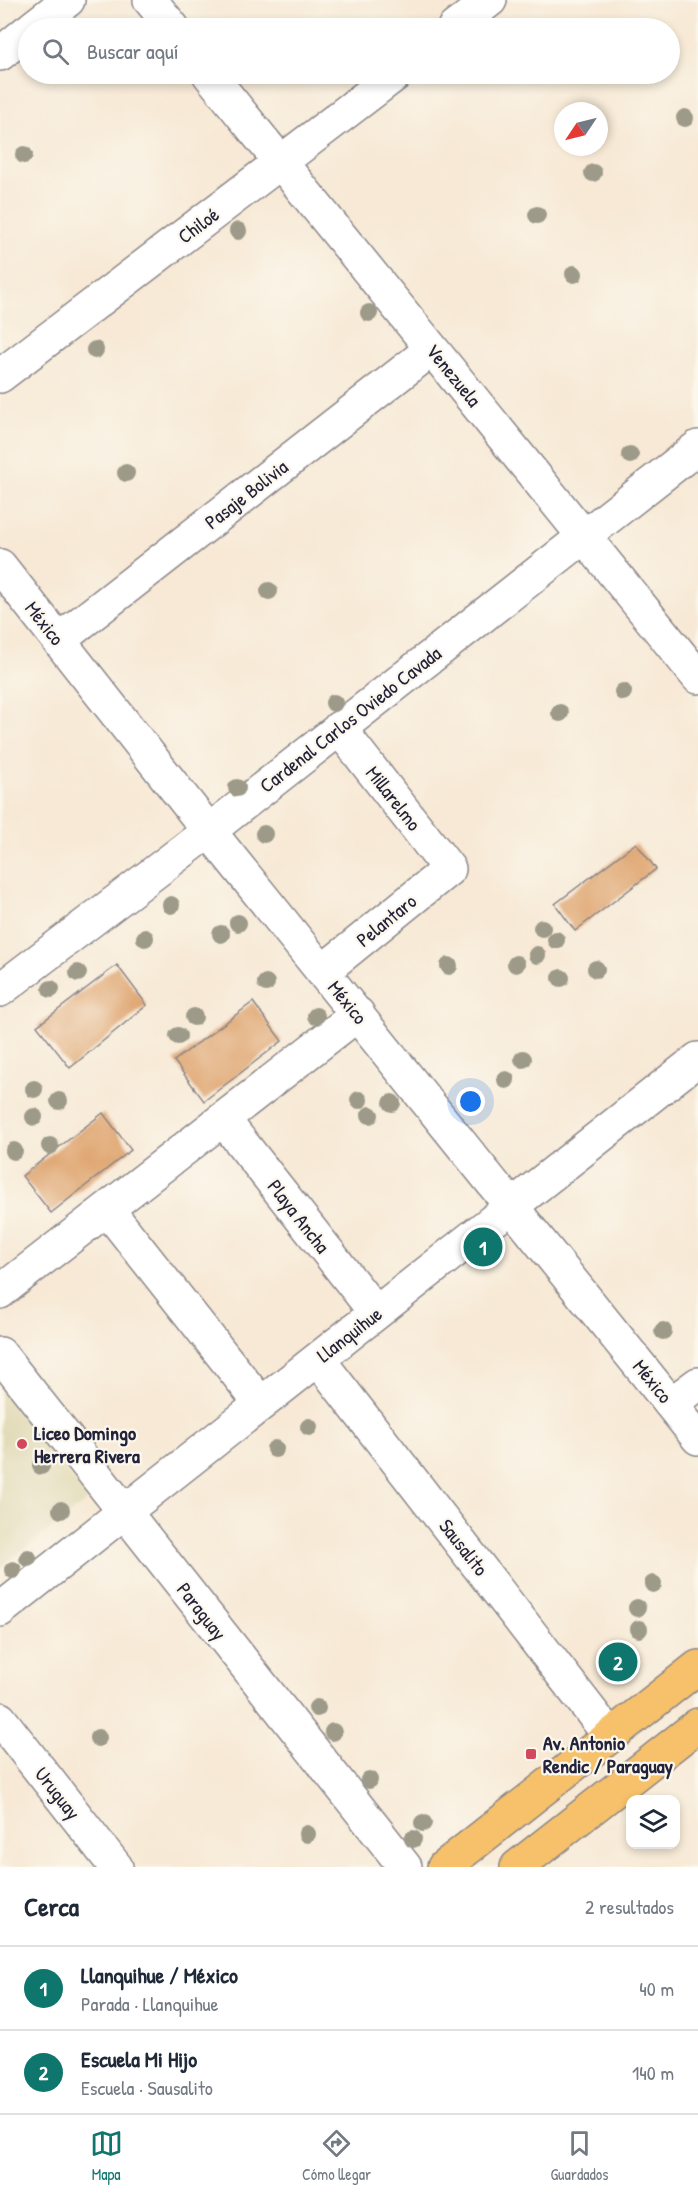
<!DOCTYPE html>
<html lang="es">
<meta charset="utf-8">
<style>
:root{--surface:#fff;--page:#f2f2f3;--text:#1f2937;--muted:#747a83;--line:#e0e1e3;--accent:#0f766e}
body{margin:0;font-family:"Patrick Hand",sans-serif;background:var(--page);color:var(--text)}
.controls{position:absolute;right:18px;bottom:18px;display:grid;overflow:hidden;border-radius:12px;box-shadow:0 3px 9px #0003}
.controls button{width:54px;height:54px;display:grid;place-items:center;padding:0;border:0;border-bottom:2px solid var(--line);background:var(--surface);color:var(--text);font:30px sans-serif}
.compass{position:absolute;left:554px;top:102px;width:54px;height:54px;border-radius:50%;background:var(--surface);box-shadow:0 3px 9px #0003;rotate:235deg}
.you{position:absolute;left:471px;top:1102px;width:21px;height:21px;margin:-15px;border:4px solid #fff;border-radius:50%;background:#1a73e8;box-shadow:0 0 0 9px #1a73e833}
.badge{display:grid;place-items:center;width:39px;height:39px;border-radius:50%;background:var(--accent);color:#fff;font-size:20px;font-weight:700}
.pin{position:absolute;translate:-50% -50%;border:3px solid #fff;box-shadow:0 2px 6px #0006}
.list{margin:0;padding:0;list-style:none}
h2{display:flex;justify-content:space-between;align-items:center;height:78px;margin:0;padding:0 24px;font-size:26px}
h2 small{font-size:20px;font-weight:400;color:var(--muted)}
.list li{display:grid;grid-template-columns:39px 1fr auto;gap:18px;align-items:center;box-sizing:border-box;height:84px;padding:0 24px;border-top:2px solid var(--line)}
.list b{display:block;font-size:22px;white-space:nowrap}
.list p{margin:0;font-size:20px;white-space:nowrap;color:var(--muted)}
.list em{font-size:20px;font-style:normal;color:var(--muted)}
.icon{flex:none;width:33px;height:33px;fill:none;stroke:currentColor;stroke-width:2;stroke-linecap:round;stroke-linejoin:round}
.map{position:relative;flex:none;width:698px;height:1867px;overflow:hidden}
.search{position:absolute;background:var(--surface);box-shadow:0 3px 9px #0003;left:18px;right:18px;top:18px;height:66px;display:flex;align-items:center;gap:15px;box-sizing:border-box;padding:0 21px;border-radius:33px;color:var(--muted);font-size:22px}
.sheet{height:246px;background:var(--surface)}
nav{display:flex;justify-content:space-around;align-items:center;box-sizing:border-box;height:84px;border-top:2px solid var(--line);background:var(--surface);font-size:16px;color:var(--muted)}
nav a{display:grid;justify-items:center;gap:3px}
nav .on{color:var(--accent)}
.map>svg:first-child{display:block}
</style>
<div class="map">
<svg width="698" height="1867" viewBox="0 0 698 1867">
<rect width="100%" height="100%" fill="#fbf7ec"/>
<filter id="ink" filterUnits="userSpaceOnUse"><feTurbulence type="fractalNoise" baseFrequency=".0167" numOctaves="2"/><feDisplacementMap in="SourceGraphic" scale="12" xChannelSelector="R" yChannelSelector="G"/><feConvolveMatrix kernelMatrix="1 2 1 2 8 2 1 2 1" color-interpolation-filters="sRGB"/></filter>
<filter id="wash" filterUnits="userSpaceOnUse"><feTurbulence type="fractalNoise" baseFrequency=".008" numOctaves="4" result="noise"/><feDisplacementMap in="SourceGraphic" scale="24" xChannelSelector="R" yChannelSelector="G"/><feGaussianBlur stdDeviation="1.35" result="paint"/><feColorMatrix in="noise" values="0 0 0 0 0 0 0 0 0 0 0 0 0 0 0 0 0 1.4 0 .05"/><feComposite in="paint" operator="in"/></filter>
<g filter="url(#wash)">
<rect width="100%" height="100%" fill="#f7e9d5"/>
<!-- built -->
<path fill="#e3dcba" d="M0 1389 89 1499 0 1568Z"/>
<g id="blocks">
<!-- building -->
<path fill="#dd9f66" d="M636 843 656 869 575 931 555 904Z
M117 965 147 1005 70 1068 37 1026Z
M253 1002 282 1041 204 1101 174 1061Z
M103 1113 131 1150 51 1213 22 1176Z"/>
</g>
</g>
<g filter="url(#ink)">
<use href="#blocks" fill-opacity="0" stroke="#8c8688" stroke-width="1.5"/>
<g fill="none" stroke-linecap="round" stroke-linejoin="round">
<defs>
<path id="minor" d="M150 0 173 28
M32 28 68 0
M454 28 490 0
M0 54 28 31
M209 74 698 677
M0 376 396 74
M0 566 209 831 698 1438
M59 640 432 349
M323 971 449 869 339 728
M0 990 209 831 698 447
M223 1119 376 1313
M107 1209 261 1404
M0 1292 358 1014
M0 1354 405 1867
M318 1359 610 1736
M671 1404 698 1384
M0 1610 698 1059
M0 1719 116 1867"/>
<path id="major" d="M444 1867 698 1667
M517 1867 698 1725"/>
</defs>
<!-- minor casing -->
<use href="#minor" stroke="#8c8688" stroke-width="36"/>
<!-- major casing -->
<use href="#major" stroke="#8c8688" stroke-width="36"/>
<!-- minor -->
<use href="#minor" stroke="#fff" stroke-width="33"/>
<!-- major -->
<use href="#major" stroke="#f6c16b" stroke-width="33"/>
</g>
<!-- trees -->
<g fill="#9d9a89">
<circle cx="685" cy="118" r="9"/>
<circle cx="24" cy="155" r="9"/>
<circle cx="593" cy="173" r="9"/>
<circle cx="537" cy="215" r="9"/>
<circle cx="238" cy="231" r="9"/>
<circle cx="574" cy="274" r="9"/>
<circle cx="369" cy="313" r="9"/>
<circle cx="95" cy="350" r="9"/>
<circle cx="630" cy="455" r="9"/>
<circle cx="126" cy="473" r="9"/>
<circle cx="269" cy="591" r="9"/>
<circle cx="623" cy="692" r="9"/>
<circle cx="334" cy="703" r="9"/>
<circle cx="560" cy="713" r="9"/>
<circle cx="237" cy="788" r="9"/>
<circle cx="264" cy="834" r="9"/>
<circle cx="171" cy="905" r="9"/>
<circle cx="238" cy="923" r="9"/>
<circle cx="542" cy="928" r="9"/>
<circle cx="221" cy="934" r="9"/>
<circle cx="145" cy="938" r="9"/>
<circle cx="556" cy="940" r="9"/>
<circle cx="537" cy="955" r="9"/>
<circle cx="516" cy="964" r="9"/>
<circle cx="449" cy="966" r="9"/>
<circle cx="596" cy="969" r="9"/>
<circle cx="78" cy="973" r="9"/>
<circle cx="561" cy="978" r="9"/>
<circle cx="266" cy="983" r="9"/>
<circle cx="51" cy="989" r="9"/>
<circle cx="316" cy="1016" r="9"/>
<circle cx="194" cy="1017" r="9"/>
<circle cx="178" cy="1036" r="9"/>
<circle cx="523" cy="1059" r="9"/>
<circle cx="506" cy="1080" r="9"/>
<circle cx="34" cy="1089" r="9"/>
<circle cx="359" cy="1100" r="9"/>
<circle cx="59" cy="1101" r="9"/>
<circle cx="392" cy="1103" r="9"/>
<circle cx="370" cy="1115" r="9"/>
<circle cx="34" cy="1117" r="9"/>
<circle cx="50" cy="1146" r="9"/>
<circle cx="14" cy="1151" r="9"/>
<circle cx="663" cy="1331" r="9"/>
<circle cx="309" cy="1427" r="9"/>
<circle cx="275" cy="1449" r="9"/>
<circle cx="41" cy="1466" r="9"/>
<circle cx="61" cy="1510" r="9"/>
<circle cx="28" cy="1558" r="9"/>
<circle cx="13" cy="1570" r="9"/>
<circle cx="653" cy="1584" r="9"/>
<circle cx="637" cy="1608" r="9"/>
<circle cx="639" cy="1629" r="9"/>
<circle cx="317" cy="1708" r="9"/>
<circle cx="333" cy="1732" r="9"/>
<circle cx="98" cy="1738" r="9"/>
<circle cx="369" cy="1780" r="9"/>
<circle cx="423" cy="1823" r="9"/>
<circle cx="307" cy="1834" r="9"/>
<circle cx="413" cy="1839" r="9"/>
</g>
</g>
<!-- markers -->
<g fill="#d1495b" stroke="#fbf7ec" stroke-width="2">
<circle cx="22" cy="1444" r="6"/>
<rect x="525" y="1748" width="12" height="12" rx="3"/>
</g>
<g text-anchor="middle" dominant-baseline="central" stroke-width="4.5" stroke-linejoin="round" paint-order="stroke">
<!-- street labels -->
<g font-size="20" fill="#22223b" stroke="#fbf7ec">
<text transform="translate(198 225) rotate(-37)">Chiloé</text>
<text transform="translate(454 375) rotate(51)">Venezuela</text>
<text transform="translate(246 494) rotate(-38)">Pasaje Bolivia</text>
<text transform="translate(45 623) rotate(52)">México</text>
<text transform="translate(350 719) rotate(-38)">Cardenal Carlos Oviedo Cavada</text>
<text transform="translate(394 798) rotate(52)">Millarelmo</text>
<text transform="translate(386 920) rotate(-39)">Pelantaro</text>
<text transform="translate(348 1002) rotate(51)">México</text>
<text transform="translate(299 1216) rotate(52)">Playa Ancha</text>
<text transform="translate(349 1334) rotate(-38)">Llanquihue</text>
<text transform="translate(653 1381) rotate(51)">México</text>
<text transform="translate(464 1547) rotate(52)">Sausalito</text>
<text transform="translate(202 1611) rotate(52)">Paraguay</text>
<text transform="translate(58 1793) rotate(52)">Uruguay</text>
</g>
<!-- poi labels -->
<g font-size="20" font-weight="bold" fill="#22223b" stroke="#fbf7ec" text-anchor="start">
<text x="34" y="1432">Liceo Domingo<tspan x="34" dy="23">Herrera Rivera</tspan></text>
<text x="543" y="1742">Av. Antonio<tspan x="543" dy="23">Rendic / Paraguay</tspan></text>
</g>
</g>
</svg>
<div class="controls">
<button><svg class="icon" aria-label="layers" viewBox="0 0 24 24"><path d="M12 4l9 5-9 5-9-5zM3 14l9 5 9-5"/></svg></button>
</div>
<svg class="compass" viewBox="-18 -18 36 36"><path d="M0-13l5 13h-10z" fill="#e53935"/><path d="M0 13l5-13h-10z" fill="#747a83"/></svg>
<div class="you"></div>
<div class="pin badge" style="left:483px;top:1247px">1</div>
<div class="pin badge" style="left:618px;top:1662px">2</div>
<div class="search"><svg class="icon" aria-label="search" viewBox="0 0 24 24"><circle cx="10" cy="10" r="6"/><path d="M15 15l6 6"/></svg>Buscar aquí</div>
</div>
<section class="sheet">
<h2>Cerca<small>2 resultados</small></h2>
<ul class="list">
<li><span class="badge">1</span><div><b>Llanquihue / México</b><p>Parada · Llanquihue</p></div><em>40 m</em></li>
<li><span class="badge">2</span><div><b>Escuela Mi Hijo</b><p>Escuela · Sausalito</p></div><em>140 m</em></li>
</ul>
</section>
<nav>
<a class="on"><svg class="icon" aria-label="map" viewBox="0 0 24 24"><path d="M3 6l6-2 6 2 6-2v14l-6 2-6-2-6 2zM9 4v14M15 6v14"/></svg>Mapa</a>
<a><svg class="icon" aria-label="directions" viewBox="0 0 24 24"><path d="M12 3l9 9-9 9-9-9zM9 14v-3h6M13 9l2 2-2 2"/></svg>Cómo llegar</a>
<a><svg class="icon" aria-label="saved" viewBox="0 0 24 24"><path d="M7 4h10v16l-5-4-5 4z"/></svg>Guardados</a>
</nav>
